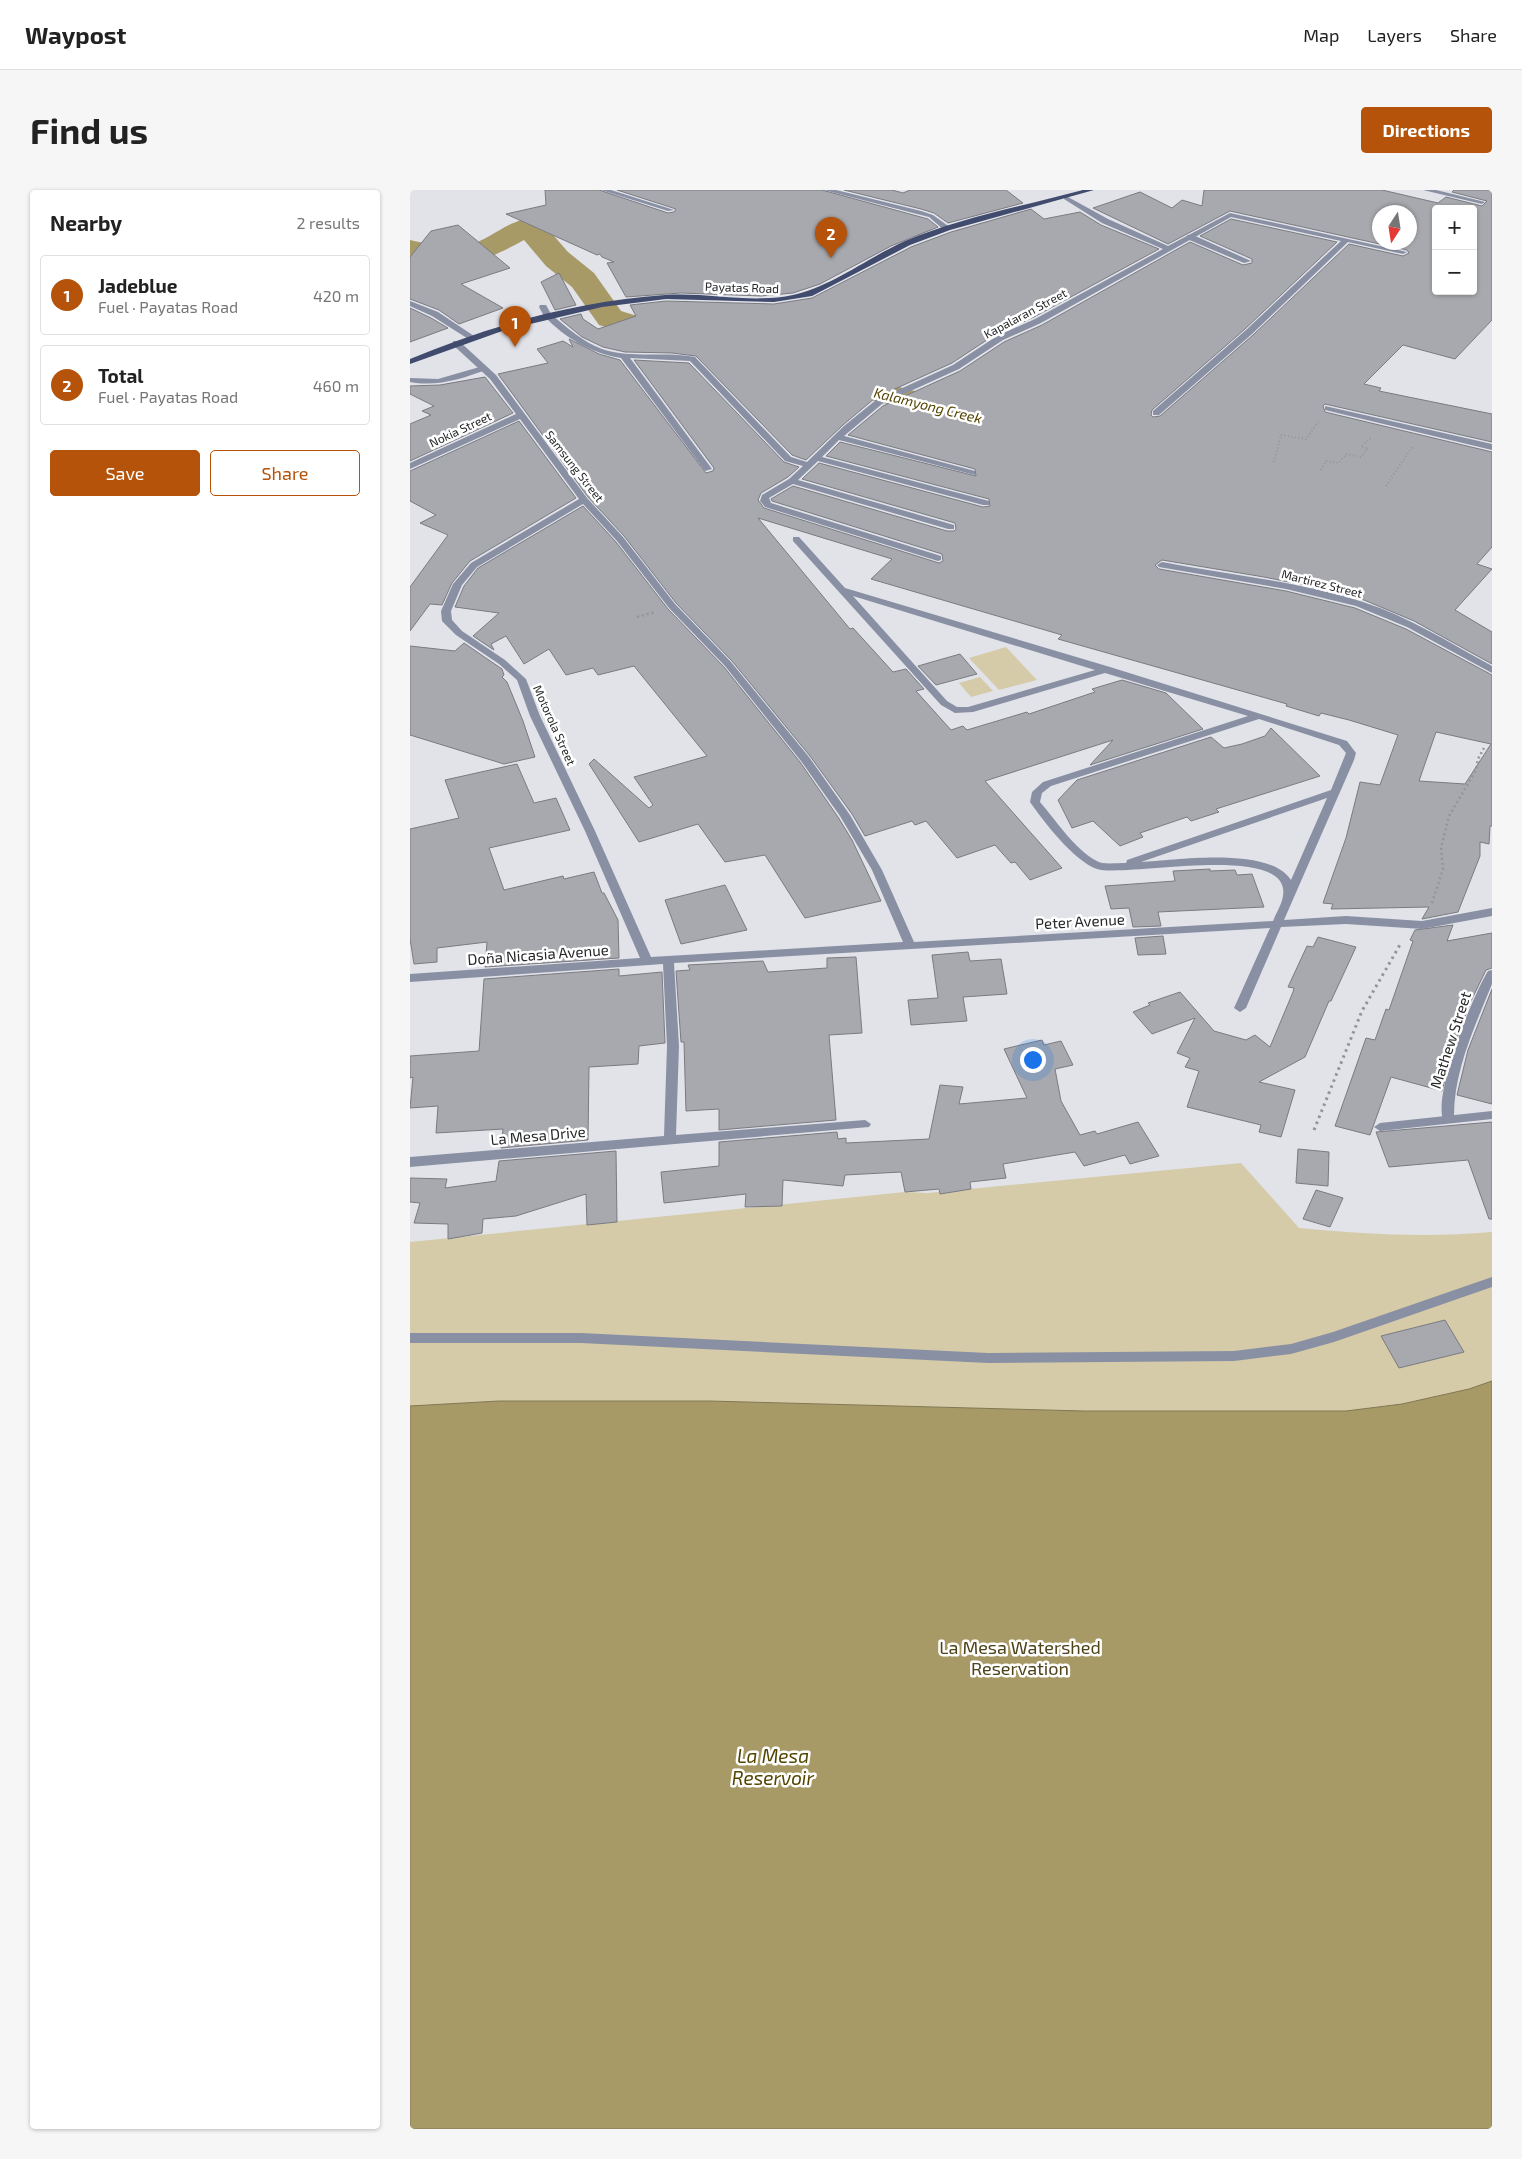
<!DOCTYPE html>
<meta charset="utf-8">
<style>
:root{--surface:#fff;--page:#f6f6f6;--text:#222;--muted:#767676;--line:#e0e0e0;--accent:#b45309}
body{margin:0;font-family:"Exo 2",sans-serif;background:var(--page);color:var(--text)}
.controls{position:absolute;right:15px;top:15px;display:grid;overflow:hidden;border-radius:5px;box-shadow:0 1px 4px #0004}
.controls button{width:45px;height:45px;display:grid;place-items:center;padding:0;border:0;border-bottom:1px solid var(--line);background:var(--surface);color:var(--text);font:25px sans-serif}
.compass{position:absolute;left:962px;top:15px;width:45px;height:45px;border-radius:50%;background:var(--surface);box-shadow:0 1px 4px #0004;rotate:192deg}
.you{position:absolute;left:622px;top:869px;width:18px;height:18px;margin:-12px;border:4px solid #fff;border-radius:50%;background:#1a73e8;box-shadow:0 0 0 8px #1a73e833}
.badge{display:grid;place-items:center;width:32px;height:32px;border-radius:50%;background:var(--accent);color:#fff;font-size:16px;font-weight:700}
.pin{position:absolute;translate:-50% -41px;filter:drop-shadow(0 1px 2px #0008)}
.pin::after{content:'';position:absolute;top:26px;width:18px;height:15px;background:inherit;clip-path:polygon(0 0,100% 0,50% 100%)}
.list{margin:0;padding:0;list-style:none}
h2{display:flex;justify-content:space-between;align-items:center;height:65px;margin:0;padding:0 20px;font-size:21px}
h2 small{font-size:16px;font-weight:400;color:var(--muted)}
.list li{display:grid;grid-template-columns:32px 1fr auto;gap:15px;align-items:center;box-sizing:border-box;height:80px;margin:0 10px 10px;padding:0 10px;border:1px solid var(--line);border-radius:5px}
.list b{display:block;font-size:19px;white-space:nowrap}
.list p{margin:0;font-size:16px;white-space:nowrap;color:var(--muted)}
.list em{font-size:16px;font-style:normal;color:var(--muted)}
.actions{display:flex;gap:10px;padding:15px 20px}
.actions a{flex:1;padding:11px 0;border:1px solid var(--accent);border-radius:5px;text-align:center;font-size:18px;color:var(--accent)}
.actions .main{background:var(--accent);color:#fff}
.map{position:relative;flex:none;width:1082px;height:1939px;overflow:hidden;border-radius:5px}
header{display:flex;align-items:center;gap:30px;box-sizing:border-box;height:70px;padding:0 25px;background:var(--surface);border-bottom:1px solid var(--line)}
header strong{font-size:24px}
nav{display:flex;gap:28px;margin-inline-start:auto;font-size:18px}
.intro{display:flex;align-items:center;justify-content:space-between;box-sizing:border-box;height:120px;padding:0 30px}
h1{margin:0;font-size:35px}
.button{padding:12px 22px;border-radius:5px;background:var(--accent);color:#fff;font-size:18px;font-weight:700}
main{display:flex;gap:30px;padding:0 30px}
aside{flex:1;background:var(--surface);border-radius:5px;box-shadow:0 1px 4px #0004}
.map>svg:first-child{display:block}
</style>
<header>
<strong>Waypost</strong>
<nav><a>Map</a><a>Layers</a><a>Share</a></nav>
</header>
<div class="intro"><h1>Find us</h1><a class="button">Directions</a></div>
<main>
<aside>
<h2>Nearby<small>2 results</small></h2>
<ul class="list">
<li><span class="badge">1</span><div><b>Jadeblue</b><p>Fuel · Payatas Road</p></div><em>420 m</em></li>
<li><span class="badge">2</span><div><b>Total</b><p>Fuel · Payatas Road</p></div><em>460 m</em></li>
</ul>
<div class="actions"><a class="main">Save</a><a>Share</a></div>
</aside>
<div class="map">
<svg width="1082" height="1939" viewBox="0 0 1082 1939">
<rect width="100%" height="100%" fill="#e1e3e9"/>
<!-- green -->
<path fill="#d5cba8" d="M596 457 627 490 589 500 559 468Z
M570 487 583 501 561 507 549 493Z
M831 973 889 1038C956 1044 1015 1048 1082 1042V1939H0V1052L495 1002 518 1003Z"/>
<!-- water -->
<path fill="#a89a67" stroke="#817854" d="M1082 1191V1939H0V1216L89 1211H299L674 1221H936L992 1214 1059 1199Z"/>
<g fill="none" stroke-linecap="round" stroke-linejoin="round">
<!-- river -->
<path fill="#a89a67" fill-rule="evenodd" d="M112 30 137 38 158 62 184 83 211 121 224 125 281 127 292 130 297 137 292 144 281 147 221 145 189 135 162 97 136 76 114 50C71 74 49 80 0 68V50C18 54 40 59 59 55 78 50 93 35 112 30Z
M409 166C424 170 434 181 449 187L573 218 578 225 573 232 561 235 425 201 412 196 392 176 397 169Z"/>
</g>
<!-- building -->
<path fill="#a8a9ae" stroke="#7a7b80" fill-rule="evenodd" d="M135 0H189L258 23 264 22 266 19 207 0H412L518 29 528 37 481 56 410 94 383 103 351 106 271 103 216 107 197 73 204 72 192 67 190 64 187 65 96 24 136 15Z
M434 0H482L493 3 500 0H596L613 13 538 33 524 23 511 19Z
M794 0H972L1028 13 1036 7 1072 16 1077 11 1042 2 1044 0H1082V130L1045 169 993 155 954 194 971 198 969 201 1082 224V252L915 214 913 216 915 222 1082 262V357L1067 374 1082 379 1045 420 1082 442V474L1004 431 954 410 904 397 854 387 752 370 745 375 749 379 876 401 945 418 996 439 1082 485V636H1080L1079 654 1070 652V666L1048 722 1012 729 1019 717 921 719 923 714 913 713 936 648 950 592 970 595 988 545 939 530 911 523 909 526 876 516 877 514 648 449 652 445 461 389 482 369 348 328 440 439 443 438 483 482 496 479 514 499 506 501 541 540 553 536 557 540 617 522 619 524 685 502 682 499 712 490 756 503 793 539 680 575 703 550 575 591 652 678 620 690 605 672 601 673 585 655 547 668 516 631 505 635 502 631 455 646 442 624 400 566 322 471 266 413 214 346 178 307 88 184 138 173 127 159 153 151 163 157 159 149 189 164 210 170 296 283 303 281 304 278 224 170 279 173 374 272 389 277 378 287 351 303 348 310 354 318 529 373 533 371 532 364 362 311 361 309 383 296 537 341H544L546 339 545 333 392 289 409 273 573 317 580 316 579 309 416 266 430 252 566 286 565 279 438 245 473 216 550 181 594 152 632 135 780 52 833 75 842 73V69L790 46 821 29 927 52 835 139 742 220 741 225 743 227 750 226 843 145 939 54 993 66 999 63 997 60 820 21 758 54 683 18 730 2 762 18 772 10 792 16ZM1026 19H1063V101H1026ZM970 22H1000V52H970ZM1026 542 1081 554 1055 594 1009 591Z
M621 19 634 29 670 22 691 35 749 59 624 127 586 144 542 173 465 208 433 235 396 270 382 265 286 166 262 163 215 162 193 157 172 147 150 129 171 124 173 129 188 139 226 126 220 115 256 111 364 114 402 108 501 57 541 42Z
M48 35 100 78 51 94 93 118 49 134 29 120 0 109V67L21 41Z
M149 83 166 115 145 120 131 92Z
M0 118 21 128 38 138 0 152Z
M75 187 103 223 0 271V234L21 225 12 221 24 216 0 204V196L30 195Z
M109 231 166 308 60 371 42 393 32 415 20 414 0 441V397L38 345 10 333 26 325 0 311V281Z
M173 316 206 352 258 419 314 477 390 572 428 627 442 650 471 711 395 728 355 665 315 672 288 634 229 652 179 574 184 569 239 618 243 615 224 587 297 566 224 476 188 485 183 478 156 485 139 459 114 474 96 446 81 454 84 460 63 446 89 423 45 417 54 396 68 378Z
M54 453 92 479 94 485 92 487 97 492 113 531 125 567 94 574 0 545V456L45 461Z
M550 464 567 484 526 495 508 476Z
M861 538 910 586 806 619 809 622 781 631 777 627 730 643 733 647 710 656 683 631 662 638 648 610 667 590 801 547 814 558 832 554 855 546Z
M107 574 124 613 146 608 160 640 79 658 94 700 153 686 154 689 184 682 192 703H194L208 730 209 768 75 777 77 752 27 758V772L4 774 0 749V639L49 628 35 590Z
M800 679V681L825 680 827 685 842 684 854 717 748 722 751 736 723 737 719 718 701 719 695 696 765 691 763 681Z
M315 695 337 740 271 754 255 710Z
M1043 735 1037 751 1082 743V778L1076 780 1061 811 1044 856 1032 901 981 887 960 945 925 936 956 848 965 850 976 819 979 820 1003 751 1000 750 1005 740Z
M753 746 756 764 728 765 725 748Z
M908 747 946 757 921 811H919L895 867 849 892 885 900 871 947 849 942 851 935 777 917 789 881 775 877 780 868 767 863 785 828 742 844 723 822 740 815 738 813 770 802 804 841 836 850 845 845 860 857 883 802 884 798 878 797 897 756 903 757Z
M558 762 560 771 591 769 597 804 553 807 557 831 501 835 498 810 528 808 522 765Z
M446 767 452 843 419 845 426 930 309 940V919L276 921 274 852H271L266 781 280 780 278 775 353 771 358 782 417 778V768Z
M209 779V786L252 782 255 853 229 856 228 874 179 877 178 950 91 958 93 939 26 943 28 916 0 918 3 887 0 888V866L69 861 74 789Z
M1082 799V914L1047 905 1058 860Z
M632 850 634 855 651 851 663 875 645 879 651 911 670 945 685 941 687 944 728 932 749 966 720 974 715 965 674 976 665 962 593 974 596 988 560 992 561 999 530 1004 529 999 495 1002 491 982 435 985 433 996 373 990 372 1016 335 1017 336 1004 254 1013 251 982 309 976V952L427 942 428 949 436 948V953L519 949 530 895 553 897 549 914 617 908 594 859Z
M1082 932V1029H1079L1058 970 979 977 966 942Z
M888 959 919 962 918 996 886 993Z
M206 961 207 1032 177 1035 176 1004 106 1026 73 1029 72 1043 38 1049V1034L4 1033 10 1013 0 1012V988L37 989 35 998 86 991 89 971Z
M906 1000 933 1008 920 1037 893 1029Z
M1035 1130 1054 1162 989 1178 971 1146Z"/>
<g fill="none" stroke-linecap="round" stroke-linejoin="round">
<!-- path-far2 -->
<path stroke="#939499" stroke-width="2" stroke-dasharray="1 2.5" stroke-linecap="butt" d="M864 272 871 245 896 249 908 232
M911 280 916 271 929 273 936 264 951 267 958 258 951 257 962 247
M976 296 1002 257"/>
<!-- path-far1 -->
<path stroke="#939499" stroke-width="2.5" stroke-dasharray="2 3" stroke-linecap="butt" d="M227 427 245 422
M1022 713 1033 679 1031 658 1039 626 1066 580 1068 569 1074 558"/>
<!-- path -->
<path stroke="#939499" stroke-width="3" stroke-dasharray="2.5 4" stroke-linecap="butt" d="M904 940 952 821 991 753"/>
<!-- lane -->
<path fill="#8990a4" fill-rule="evenodd" d="M414 0H426L511 21 523 25 541 38 534 40 519 27 507 24Z
M777 45H783L841 71 834 73 777 49Z
M130 115H136L142 126 141 128H135L129 117Z
M73 176 77 178 76 180C51 189 27 197 0 192V188L28 189Z
M1082 780V794C1065 836 1043 882 1044 929L1038 933 1034 932C1021 908 1063 805 1078 781Z
M1082 1087V1097L924 1152 881 1164 824 1171 578 1173 171 1153H0V1143H171L578 1163 824 1161 881 1154 923 1142Z"/>
<!-- street -->
<path fill="#8990a4" fill-rule="evenodd" d="M191 0H201L264 20 258 21Z
M1013 0H1026L1075 12 1072 14Z
M654 7H658L698 29 758 56 820 23 997 62 993 64 938 52 842 144 749 225H743V221L836 140 931 51 821 27 631 133 593 150 549 179 472 214 434 246 565 281V285L429 250 412 267 579 311V315H573L408 271 388 290 544 335V339H538L383 294 359 308 361 313 531 366V370L528 371 355 317 350 311 352 305 379 289 393 276 375 271 280 171 220 168 302 279 295 281 211 168C181 163 155 148 134 126L141 124C156 137 173 152 192 159 222 169 255 161 285 167L381 267 397 272 434 236 466 210 543 175 587 146 625 129 753 59 692 33 654 9Z
M0 111 28 122 67 148 60 150 22 126 0 116Z
M43 151H49L86 185 177 308 213 347 265 414 321 472 399 567 440 625 472 680 504 752 863 731C866 723 872 714 873 706 882 651 715 688 687 679 664 671 634 632 620 612L622 602 633 592 838 526 695 483 563 522 545 523 531 515 383 351V347H389L435 398 700 477 937 551 946 563 944 570 874 730 936 726 1012 731 1082 718V726L1012 739 936 734 871 737 836 818 830 822 824 818 860 738 264 773 269 856 266 945 455 930 461 934 459 937 0 977V967L254 946 257 856 253 774 0 792V784L230 768 175 641 120 526 107 490 89 474 46 445 32 431 31 421 43 394 61 373 169 309 110 229 0 279V273L106 224 80 189 43 155ZM173 314 207 351 259 418 315 476 391 571 430 626 462 680 493 752 241 767 185 641 130 526 116 489 95 470 52 441 42 430 41 421 52 395 67 377ZM443 406 685 480 558 517H547L537 511ZM849 529 929 555 936 563 921 600 717 670 716 673C709 673 699 674 692 673 670 667 645 629 630 612L632 603 641 596ZM917 608 881 690C859 656 767 670 731 672Z
M915 216 1082 254V260L915 220Z
M752 372C819 385 888 391 953 412 999 427 1040 453 1082 476V483L997 437 946 416 876 399 749 377 747 375Z
M1082 921V929L970 941 964 937 970 933Z"/>
<!-- primary -->
<path fill="#414b6e" fill-rule="evenodd" d="M673 0H684L540 40 500 55 402 106 364 112 256 109 192 117 95 140 0 174V169C81 135 168 111 255 105 298 102 341 114 383 105 419 98 461 66 495 51 552 27 614 16 673 0Z"/>
</g>
<g text-anchor="middle" dominant-baseline="central" stroke-width="5" stroke-linejoin="round" paint-order="stroke">
<!-- far-street labels -->
<g font-size="12" fill="#262729" stroke="#fff">
<text transform="translate(332 97) rotate(2)">Payatas Road</text>
<text transform="translate(615 123) rotate(-28)">Kapalaran Street</text>
<text transform="translate(50 239) rotate(-25)">Nokia Street</text>
<text transform="translate(165 276) rotate(52)">Samsung Street</text>
<text transform="translate(912 393) rotate(14)">Martirez Street</text>
<text transform="translate(145 535) rotate(66)">Motorola Street</text>
</g>
<!-- far-water labels -->
<g font-size="14" font-style="italic" fill="#534400" stroke="#fff">
<text transform="translate(518 215) rotate(14)">Kalamyong Creek</text>
</g>
<!-- street labels -->
<g font-size="15" fill="#262729" stroke="#fff">
<text transform="translate(670 731) rotate(-3)">Peter Avenue</text>
<text transform="translate(128 764) rotate(-4)">Doña Nicasia Avenue</text>
<text transform="translate(1040 850) rotate(-72)">Mathew Street</text>
<text transform="translate(128 945) rotate(-5)">La Mesa Drive</text>
</g>
<!-- near-park labels -->
<g font-size="18" fill="#4d4218" stroke="#fff">
<text x="610" y="1457">La Mesa Watershed<tspan x="610" dy="21">Reservation</tspan></text>
</g>
<!-- near-water labels -->
<g font-size="19" font-style="italic" fill="#534400" stroke="#fff">
<text x="363" y="1565">La Mesa<tspan x="363" dy="22">Reservoir</tspan></text>
</g>
</g>
</svg>
<div class="controls">
<button>+</button>
<button>−</button>
</div>
<svg class="compass" viewBox="-18 -18 36 36"><path d="M0-13l5 13h-10z" fill="#e53935"/><path d="M0 13l5-13h-10z" fill="#767676"/></svg>
<div class="you"></div>
<div class="pin badge" style="left:105px;top:157px">1</div>
<div class="pin badge" style="left:421px;top:68px">2</div>
</div>
</main>
